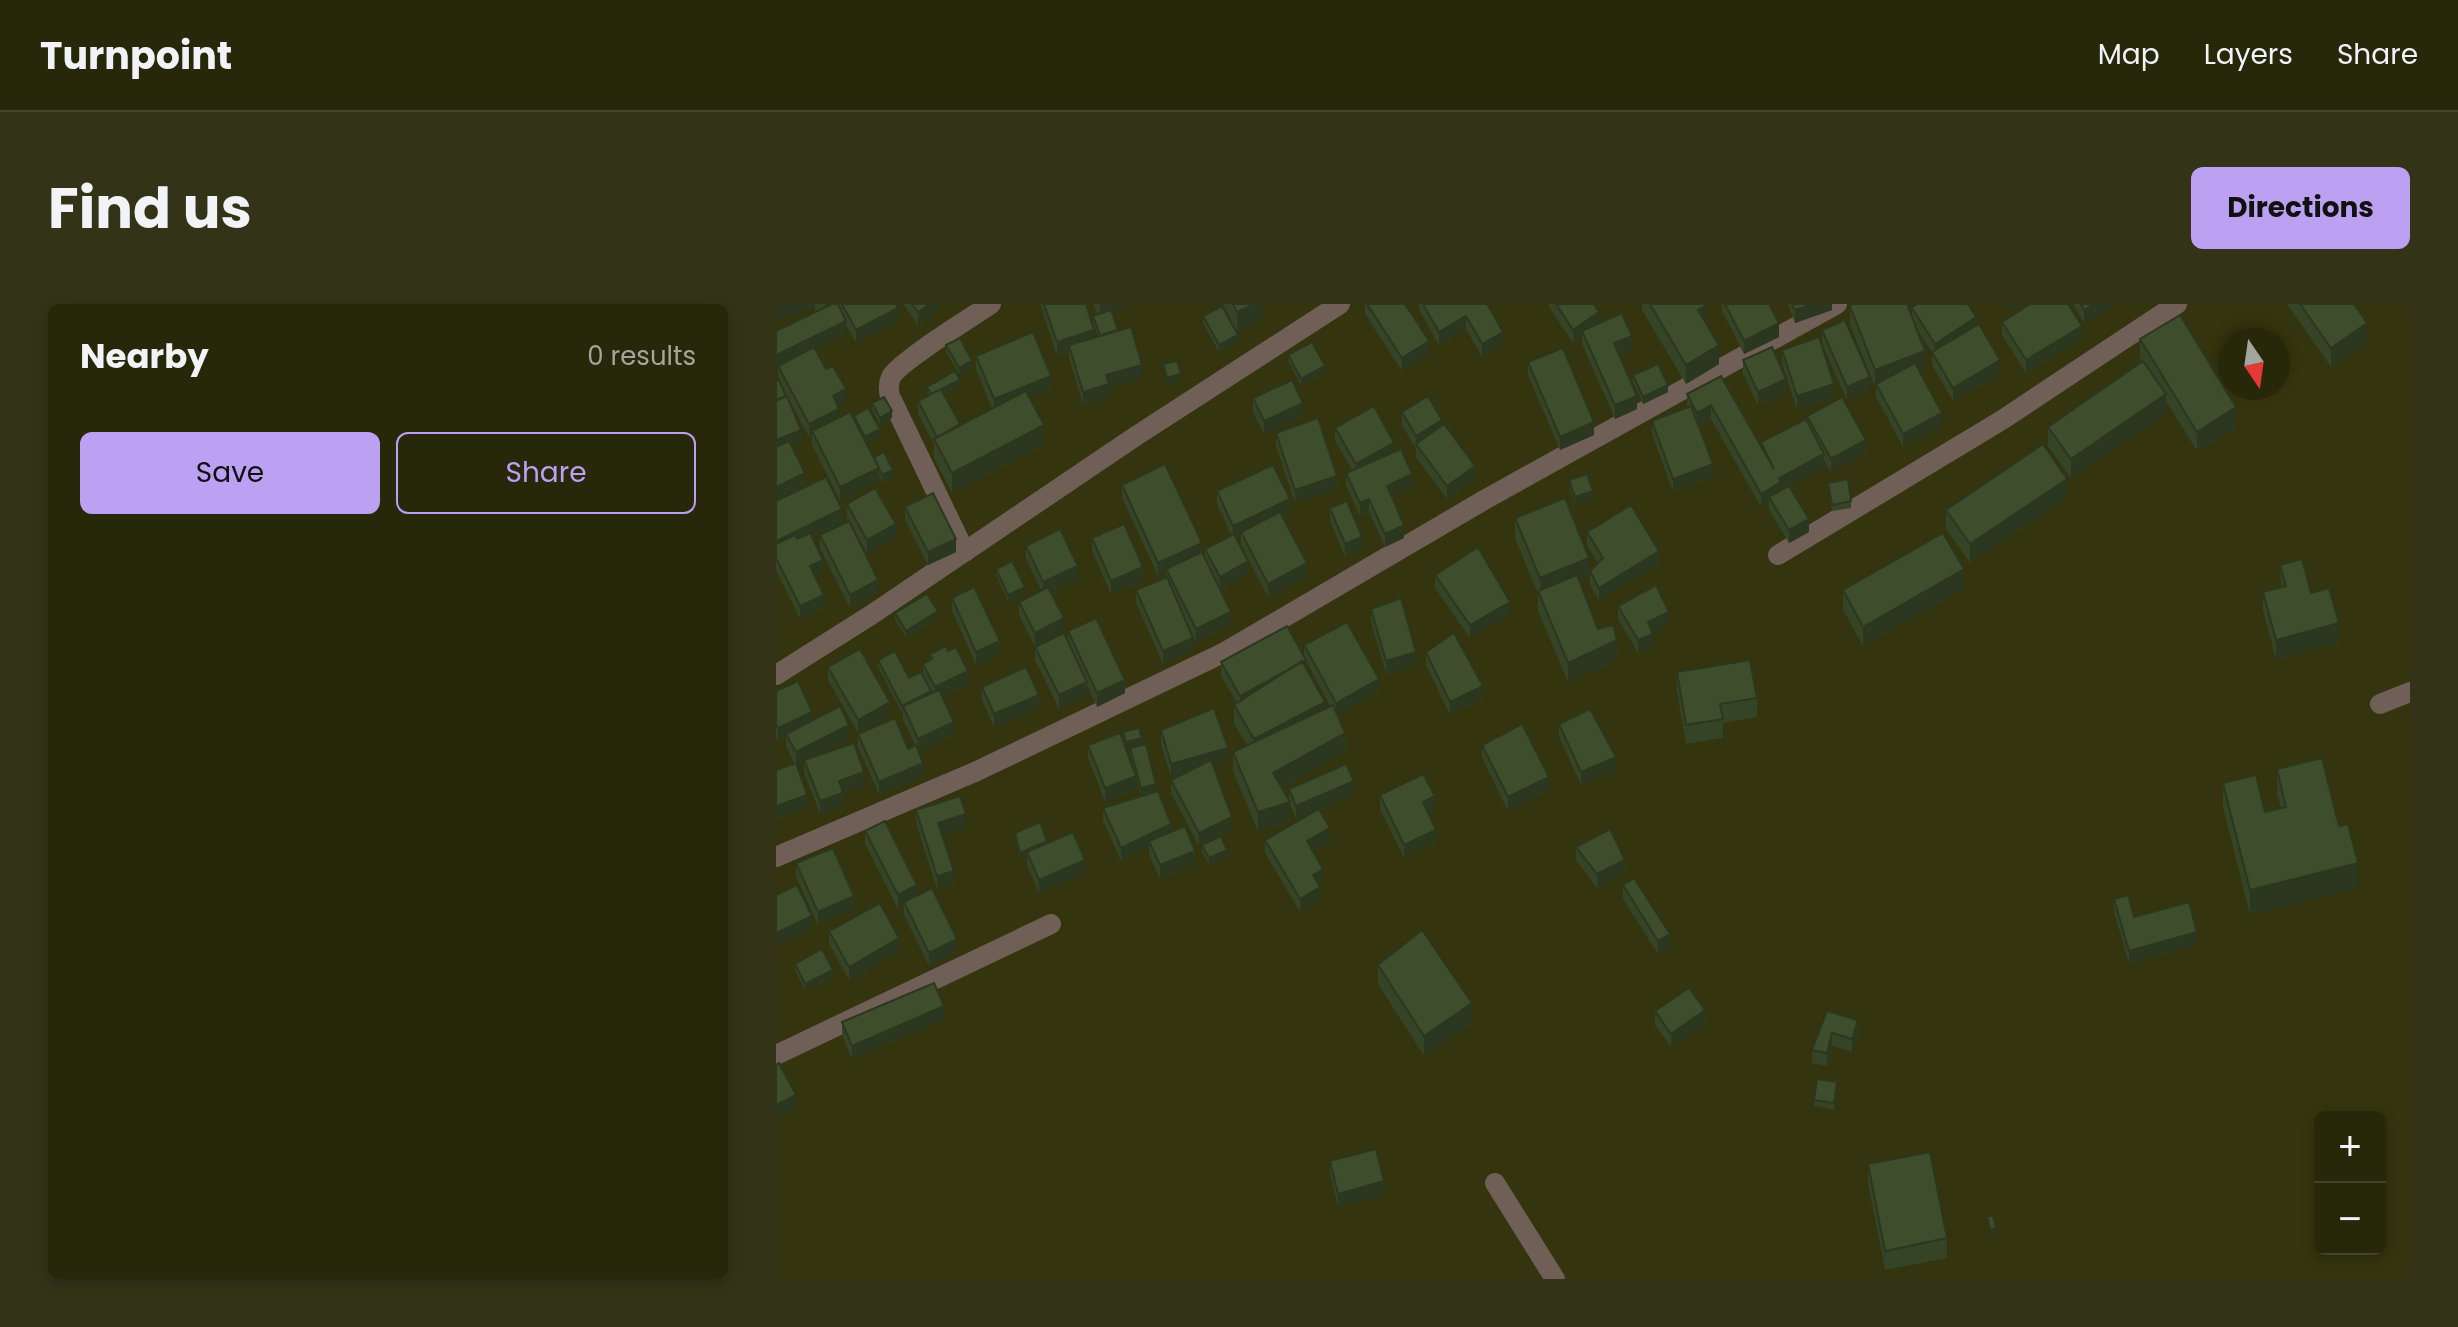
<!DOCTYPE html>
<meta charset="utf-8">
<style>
:root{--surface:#27270a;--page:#333318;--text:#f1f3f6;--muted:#a4a59c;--line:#43442b;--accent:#bca0f2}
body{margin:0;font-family:Poppins,sans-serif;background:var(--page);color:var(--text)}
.controls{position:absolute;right:24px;bottom:24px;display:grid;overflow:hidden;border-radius:12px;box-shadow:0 4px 12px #0003}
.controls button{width:72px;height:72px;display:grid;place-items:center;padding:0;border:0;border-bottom:2px solid var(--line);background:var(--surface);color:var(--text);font:40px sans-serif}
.compass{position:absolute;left:1442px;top:24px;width:72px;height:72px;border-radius:50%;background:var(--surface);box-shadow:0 4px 12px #0003;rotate:167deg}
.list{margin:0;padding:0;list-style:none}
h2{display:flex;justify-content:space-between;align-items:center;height:104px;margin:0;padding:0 32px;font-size:34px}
h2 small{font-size:26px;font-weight:400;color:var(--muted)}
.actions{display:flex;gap:16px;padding:24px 32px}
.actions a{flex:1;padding:18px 0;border:2px solid var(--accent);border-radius:12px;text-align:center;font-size:28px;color:var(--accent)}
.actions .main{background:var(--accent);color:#111}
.map{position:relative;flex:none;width:1634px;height:975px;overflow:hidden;border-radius:12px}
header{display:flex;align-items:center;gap:48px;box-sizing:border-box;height:112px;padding:0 40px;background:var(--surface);border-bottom:2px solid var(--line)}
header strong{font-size:38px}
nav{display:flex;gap:44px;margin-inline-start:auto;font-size:28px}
.intro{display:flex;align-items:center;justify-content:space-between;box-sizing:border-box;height:192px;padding:0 48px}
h1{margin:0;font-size:56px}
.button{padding:20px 36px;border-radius:12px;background:var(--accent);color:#111;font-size:28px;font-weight:700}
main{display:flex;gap:48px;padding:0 48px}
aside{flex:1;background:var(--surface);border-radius:12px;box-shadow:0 4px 12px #0003}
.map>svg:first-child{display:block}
</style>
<header>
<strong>Turnpoint</strong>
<nav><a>Map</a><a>Layers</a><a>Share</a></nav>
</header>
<div class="intro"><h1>Find us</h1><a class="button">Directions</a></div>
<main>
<aside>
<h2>Nearby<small>0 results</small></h2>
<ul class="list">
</ul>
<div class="actions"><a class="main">Save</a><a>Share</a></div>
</aside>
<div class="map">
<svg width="1634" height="975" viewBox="0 0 1634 975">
<rect width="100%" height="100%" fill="#34340e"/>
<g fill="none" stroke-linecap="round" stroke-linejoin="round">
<!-- minor -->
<path stroke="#6f5f56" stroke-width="20" d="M189 248 114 92C112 85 112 80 115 73 124 57 196 13 215 0
M1002 251 1226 116 1401 0
M0 371 95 311 360 132 564 0
M1604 400 1634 388
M0 553 201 467 449 348 710 195 1061 0
M0 751 275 620
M719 879 779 975"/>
</g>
<!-- wall -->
<path fill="#354326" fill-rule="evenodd" d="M39 0H50V3L56 0H120L122 17 80 39 70 21V30L39 45 70 98 62 103 63 113 78 115V112L104 132 90 139 98 153 117 173 106 178 103 171V177L64 197 36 141V132L33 133 3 77 25 139 16 143 29 182 0 197 2 76V63L0 64V27L43 6H39Z
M127 0H163V7L142 21Z
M264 0H310L318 33 322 32 317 19V12L322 10 317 0H353L336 8 342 26 366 74 333 84V93L307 101 293 54V48L281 52Z
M447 0H487V14L461 28Z
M589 0H629L653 50 626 67 589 10Z
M643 0H711L727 41 706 53 690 25 663 41 643 6Z
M773 0H818L823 19 856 45 843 51 861 105 839 115 806 40V33L797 39 773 3Z
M866 0H929L930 19 943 60 910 80 866 6Z
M946 0H993L1003 33 968 50 946 7Z
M1012 0H1056V6L1019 19Z
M1297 0H1341L1308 19Z
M1511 0H1578L1591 38 1555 63Z
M1074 2 1136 12V4L1200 22 1224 70 1177 97 1156 61V48L1140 24 1149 66 1144 68 1166 122 1127 143 1100 93V85L1074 21Z
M427 12 462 38 443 48 427 19Z
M1226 18 1306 35 1250 69 1226 31Z
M1046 26 1094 86 1071 96 1046 40Z
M1364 35 1460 123 1421 147 1390 97V110L1295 174 1272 142V123L1366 58 1364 54Z
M170 41 196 63 183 70 170 48Z
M1006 46 1058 93 1021 106 1006 59Z
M512 51 549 69 525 81 512 57Z
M200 52 275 85 253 94 268 141 176 189 158 154V140L142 110V97L152 92 151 83 184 82 168 91 184 121 216 105 200 65Z
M967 56 1010 88 982 101 967 70Z
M752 58 818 131 784 146 752 71Z
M857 71 892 88 867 100 857 78Z
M945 72 985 143V138L1031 117V112L1090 149 1055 168 1048 156V163L1013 182 1033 228 1013 239 993 206V198L985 203 935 115 923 121 937 173 897 188 876 130V117L911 104V90Z
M477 94 527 112 488 130 477 108Z
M96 99 116 114 104 121 96 106Z
M626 108 666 121 699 175 671 195 640 153V145L626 121Z
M559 124 618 147 636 183 616 193 628 234 609 243 593 208 584 212 570 182V169L576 166 559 137Z
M500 129 561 185 519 199 500 142Z
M793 176 817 194 799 200 793 182Z
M1052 179 1075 197V204L1056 207Z
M346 181 426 248 429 255V245L455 231 441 200V187L514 209 506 212 531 273 492 293 465 241V232L460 234 472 271 444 286 455 321 420 338 412 323 417 347 387 360 360 299V286L390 273V269L382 272 346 194Z
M1291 194 1194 259 1170 225V206Z
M0 197 66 219 36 233 47 269 39 273 48 304 24 315 0 267Z
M71 200 120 233 91 249 71 213Z
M129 203 180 248 152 261 129 216Z
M554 204 586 246 569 253 554 217Z
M739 214 813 273 804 277 822 325 841 356 792 378 762 307V290L739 234Z
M811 228 883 260 823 297 814 281V267L822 259 811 241Z
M44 231 102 289 74 304 44 244Z
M316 234 367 277 335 291 316 247Z
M250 242 302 275 275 287 288 327 259 342 243 311V298L265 286 250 255Z
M1504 261 1535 289 1563 339 1500 355 1487 307V288L1505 283Z
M220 265 249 290 232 298 220 271Z
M659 271 734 311 694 334 659 284Z
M1188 284 1087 342 1067 306V286Z
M176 294 224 350 200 361 176 307Z
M842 302 893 321 877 329V344L862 349 842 315Z
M595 305 640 362 610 370 595 318Z
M119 309 162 314 130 333 119 316Z
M292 327 349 389 321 403 311 381V391L283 405 259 356V343L292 338Z
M528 341 603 388 561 411 569 449 505 484 513 496V485L578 490 543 505 554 537 537 547 547 578 543 581 544 596 524 608 489 549V536L541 506 520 515 514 501V517L482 528 457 467V448L471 441 458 420V401L461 399 445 372V358L528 353ZM530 357 554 402 549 405 530 364Z
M650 348 707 395 674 411 650 361Z
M154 350 192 380 166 393 178 431 142 448 147 472 103 491 82 443V430L132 445 139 441 127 416V408L126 409 102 363V356L133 374 147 371V360L154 356Z
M52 363 114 411 82 429 52 376Z
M901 368 981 394V413L947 419V434L910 440 901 387Z
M206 383 263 404 218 424 206 396Z
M0 387 36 416 73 435 37 453 88 482 67 489V502L44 510 28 469V458L21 461 31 504 0 515V466L19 460 10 443V433L2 437 0 433Z
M783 420 840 467 805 481 783 433Z
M385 426 452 457 437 461 456 526 423 542 395 489V476L409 469 395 473 385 440Z
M347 428 366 440 395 528 419 560 384 575 373 551V543L345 557 327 517V504L365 491 360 473V485L329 497 312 454V441L347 435ZM354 444V450L359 468 350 445Z
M706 441 773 486 732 507 706 454Z
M1501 465 1563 522 1582 584 1474 611 1447 504V479L1489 508 1505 504 1501 490Z
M604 491 659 506 652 509 660 539 628 554 604 505Z
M140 506 190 523 166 531 178 580 161 585 140 519Z
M89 527 141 591 181 648 153 662 128 611V601L122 605 89 540Z
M239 529 271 539 309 569 263 589 251 561V553L244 555 239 535Z
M426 541 451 553 433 561 426 548Z
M800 543 849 569 821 584 800 556Z
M20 559 78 605 42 621 20 573Z
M847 581 894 643 882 650 847 595Z
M1338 595 1358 613 1421 641 1353 660 1338 608Z
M53 627 123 648 73 676 53 640Z
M19 660 57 673 29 687 19 666Z
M602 661 696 719 648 752 602 680Z
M879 707 929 720 895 743 879 721Z
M1051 707 1082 729 1076 748 1056 742 1051 762 1036 759V746Z
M168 715 76 755 66 731V718Z
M1061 785 1058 806 1038 802V796Z
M554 857 608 891 562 903 554 870Z
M1092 860 1171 934V954L1109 966 1092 880Z"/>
<!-- shaded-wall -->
<path fill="#2b371f" d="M10 0H38V4L0 17V3Z
M154 0H163V7L142 21V8Z
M324 0H353L324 14Z
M478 0H487V14L461 28V8Z
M1036 0H1056V6L1019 19V6Z
M1228 0H1249L1228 7Z
M1318 0H1341L1308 19V6Z
M930 2V21L922 6Z
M122 4V17L80 39V26Z
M823 8V21L806 27V33L797 39V26Z
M690 12V25L663 41V28Z
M1200 13V26L1159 53V40Z
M70 17V30L0 64V51Z
M1003 19V33L968 50V37Z
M1591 19V38L1555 63V44Z
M1306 22V35L1250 69V56Z
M318 26V40L293 41V48L281 52V38Z
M727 28V41L706 53V40Z
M462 31V38L443 48V41Z
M856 32V45L838 53V39Z
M653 37V50L626 67V54Z
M943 41V60L910 80V61Z
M1149 47V66L1102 84 1100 80 1099 86V66Z
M1224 56V70L1177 97V84Z
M196 57V63L183 70V64Z
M366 61V74L333 84V93L307 101V88L330 71Z
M549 62V69L525 81V75Z
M405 70V77L391 81V74Z
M275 72V85L218 109V95Z
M1094 73V86L1071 96V83Z
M1010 75V88L982 101V88Z
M184 76V82L156 98V91Z
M1058 80V93L1021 106V92Z
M892 81V88L867 100V93Z
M70 85V98L57 106V92Z
M1390 90V110L1295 174V155Z
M861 92V105L839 115V101Z
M527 99V112L488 130V117Z
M935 101V115L921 122V109Z
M1460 103V123L1421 147V128Z
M63 105V118L36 127V132L33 133V120Z
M116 107V114L104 121V114Z
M1166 109V122L1127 143V130Z
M666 116V129L640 140V132Z
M818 118V131L784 146V133Z
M268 121V141L176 189V169Z
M104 125V132L89 140V133Z
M25 126V139L0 150V136Z
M1090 136V149L1055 168V155Z
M618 139V152L580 174V160Z
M1048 150V163L1005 186 993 193V198L985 203V190L1003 174Z
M937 160V173L897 188V175Z
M699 162V175L671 195V182Z
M103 164V177L64 197V183Z
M117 166V173L106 178V171Z
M29 169V182L0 197V183Z
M636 170V183L611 195V182Z
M561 172V185L519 199V186Z
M1291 175V194L1194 259V240Z
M817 187V194L799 200V193Z
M514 195V209L467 231 465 228V232L457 235V222Z
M593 195V208L584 212V199Z
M66 205V219L0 250V237Z
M1033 215V228L1013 239V226Z
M120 220V233L91 249V236Z
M628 221V234L609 243V230Z
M586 233V246L569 253V240Z
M180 235V248L152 261V248Z
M426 239V252L390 265V269L382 272V259Z
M883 247V260L823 297V284Z
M813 254V273L765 293 764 274Z
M47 256V269L34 275V262Z
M472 257V271L444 286V273Z
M531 259V273L492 293V280Z
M302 262V275L267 291V278Z
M367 263V277L335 291V277Z
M1188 265V284L1087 342V323Z
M102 276V289L74 304V291Z
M249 283V290L232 298V291Z
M48 291V304L24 315V302Z
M734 298V311L694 334V321Z
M162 307V314L130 333V327Z
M455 308V321L420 338V325Z
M893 308V321L872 332V318Z
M288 314V327L259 342V329Z
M1563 319V339L1500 355V336Z
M877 330V344L862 349V336Z
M417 334V347L387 360V347Z
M841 336V356L792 378V359Z
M224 337V350L200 361V348Z
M640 348V362L610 370V357Z
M530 356V369L464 405V392Z
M192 367V380L159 397V383Z
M603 375V388L560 412V399Z
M349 376V389L321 403V389Z
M311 378V391L283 405V391Z
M707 382V395L674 411V398Z
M155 387V393L127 402V408L126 409V402Z
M263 391V404L218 424V410Z
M114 398V411L82 429V416Z
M549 398V417L478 455V435Z
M36 408V421L10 430V433L2 437V424Z
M178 418V431L142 448V435Z
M73 421V435L20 462V448Z
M569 429V449L497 488V469Z
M366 434V440L350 445V438Z
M452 444V457L395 473V460Z
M840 453V467L805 481V468Z
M147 459V472L103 491V478Z
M88 468V482L63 491V477Z
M360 472V485L329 497V484Z
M773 473V486L732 507V493Z
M578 477V490L520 515V502Z
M380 480V487L365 491V484Z
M67 489V502L44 510V497Z
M31 491V504L0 515V502Z
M659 492V506L647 512V498Z
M514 498V517L482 528V508Z
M190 510V523L162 533V519Z
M456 513V526L423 542V529Z
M395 520V533L373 537V543L345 557V544Z
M554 524V537L531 550V537Z
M660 526V539L628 554V541Z
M271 537V544L251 548V553L244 555V549Z
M451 546V553L433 561V554Z
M419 547V560L384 575V561Z
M309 556V569L263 589V576Z
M849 556V569L821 584V570Z
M1582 559V584L1474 611V586Z
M547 565V578L537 584V571Z
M178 567V580L161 585V572Z
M141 581V595L128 598V601L122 605V591Z
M544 583V596L524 608V595Z
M78 592V605L42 621V608Z
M36 612V625L0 642V629Z
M1421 628V641L1353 660V647Z
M894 630V643L882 650V637Z
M123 634V648L73 676V663Z
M181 635V648L153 662V649Z
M57 666V673L29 687V680Z
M696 699V719L648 752V732Z
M168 702V715L76 755V742Z
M929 706V720L895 743V730Z
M1082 716V729L1076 748V735Z
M1056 729V742L1051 762V749Z
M20 791V804L0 815V801Z
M608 877V891L562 903V890Z
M1220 924V931L1214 932V925Z"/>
<!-- building -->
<path fill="#3e4e2c" stroke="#2b371f" stroke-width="2" d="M56 0H62L70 17 0 51V27Z
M66 0H120L122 4 80 26Z
M136 0H154L142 8Z
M268 0H310L318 26 281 38Z
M457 0H478L461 8Z
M591 0H629L653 37 626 54Z
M647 0H711L727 28 706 40 690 12 663 28Z
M780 0H818L823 8 797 26Z
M874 0H929L930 2 922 6 943 41 910 61Z
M949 0H993L1003 19 968 37Z
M1016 0H1036L1019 6Z
M1077 0H1131L1149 47 1099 66 1074 2Z
M1141 0H1192L1200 13 1159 40 1136 4Z
M1254 0H1292L1306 22 1250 56 1226 18Z
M1305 0H1318L1308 6Z
M1524 0H1578L1591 19 1555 44Z
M446 2 462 31 443 41 427 12Z
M335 6 342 26 324 31 317 12Z
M846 9 856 32 838 39 861 92 839 101 806 27Z
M1404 11 1460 103 1421 128 1364 35Z
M1069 16 1094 73 1071 83 1046 26Z
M1203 20 1224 56 1177 84 1156 48Z
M355 23 366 61 330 71 333 80 307 88 293 41Z
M257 28 275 72 218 95 200 52Z
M1043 33 1058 80 1021 92 1006 46Z
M184 34 196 57 183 64 170 41Z
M536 38 549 62 525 75 512 51Z
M38 43 50 65 57 62 70 85 57 92 63 105 33 120 2 62Z
M996 43 1010 75 982 88 967 56Z
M787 44 818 118 784 133 752 58Z
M401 57 405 70 391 74 387 60Z
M1367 57 1390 90 1295 155 1272 123Z
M1139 59 1166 109 1127 130 1100 80Z
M882 60 892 81 867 93 857 71Z
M179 67 184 76 155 90 151 83Z
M945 72 998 165 985 138 1030 115 1048 150 1003 174 1005 178 985 190 935 101 921 109 911 90Z
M3 76 10 92 0 96V77Z
M516 76 527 99 488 117 477 94Z
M165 85 184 120 161 133 142 97Z
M250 87 268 121 176 169 158 135Z
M11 92 25 126 0 136V97Z
M652 92 666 116 640 132 626 108Z
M108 93 116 107 104 114 96 99Z
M1066 93 1090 136 1055 155 1031 112Z
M598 102 618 139 580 160 559 124Z
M915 102 937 160 897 175 876 117Z
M92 104 104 125 89 133 78 112Z
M74 108 103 164 64 183 36 127Z
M542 114 561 172 519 186 500 129Z
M668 120 699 162 671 182 640 140Z
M13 137 29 169 0 183V143Z
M1267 140 1291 175 1194 240 1170 206Z
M625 145 636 170 611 182 628 221 609 230 593 195 584 199 570 169Z
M108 148 117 166 106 171 98 153Z
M389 160 426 239 382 259 346 181Z
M497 161 514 195 457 222 441 187Z
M811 170 817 187 799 193 793 176Z
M50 173 66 205 0 237V197Z
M1072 175 1075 197 1056 201 1052 179Z
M1013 182 1033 215 1013 226 993 193Z
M99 184 120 220 91 236 71 200Z
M157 189 180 235 152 248 129 203Z
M789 194 813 254 764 274 739 214Z
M571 197 586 233 569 240 554 204Z
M855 201 883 247 823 284 814 267 827 254 811 228Z
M504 208 531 259 492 280 465 228Z
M73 217 102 276 74 291 44 231Z
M348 220 367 263 335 277 316 234Z
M284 225 302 262 267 278 250 242Z
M34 229 47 256 34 262 48 291 24 302 0 254V240L19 231 21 235Z
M1167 229 1188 265 1087 323 1067 286Z
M458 230 472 257 444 273 429 245Z
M702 243 734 298 694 321 659 271Z
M426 248 455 308 420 325 390 265Z
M1526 255 1535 289 1553 284 1563 319 1500 336 1487 288 1510 282 1504 261Z
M236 257 249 283 232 291 220 265Z
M801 271 822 325 837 321 841 336 792 359 762 287Z
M391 273 417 334 387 347 360 286Z
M880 281 893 308 872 318 877 330 862 336 842 302Z
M198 283 224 337 200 348 176 294Z
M272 283 288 314 259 329 243 298Z
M151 290 162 307 130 327 119 309Z
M625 294 640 348 610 357 595 305Z
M320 314 349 376 321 389 292 327Z
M571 318 603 375 560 399 528 341Z
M511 322 530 356 464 392 445 358Z
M288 329 311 378 283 391 259 343Z
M678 329 707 382 674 398 650 348Z
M170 342 172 347 180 343 192 367 159 383 147 360 156 355 154 350Z
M84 345 114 398 82 416 52 363Z
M119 347 133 374 145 368 155 387 126 402 102 356Z
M974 356 981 394 944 400 947 415 910 421 901 368Z
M526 357 549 398 478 435 458 401Z
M250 363 263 391 218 410 206 383Z
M22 377 36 408 2 424 0 420V387Z
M163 386 178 418 142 435 127 402Z
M557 401 569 429 497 469 514 498 482 508 457 448Z
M64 402 73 421 20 448 10 430Z
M438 404 452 444 395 460 385 426Z
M814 405 840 453 805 468 783 420Z
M119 414 132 445 140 441 147 459 103 478 82 430Z
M746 420 773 473 732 493 706 441Z
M363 424 366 434 350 438 347 428Z
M344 429 360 472 329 484 312 441Z
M78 439 88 468 63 477 67 489 44 497 28 456Z
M370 440 380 480 365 484 354 444Z
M1546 454 1563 522 1572 520 1582 559 1474 586 1447 479 1480 471 1489 508 1510 503 1501 465Z
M435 456 456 513 423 529 395 476Z
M20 459 31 491 0 502V466Z
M570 460 578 477 520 502 513 485Z
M647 470 659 492 647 498 660 526 628 541 604 491Z
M382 487 395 520 345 544 327 504Z
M184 492 190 510 162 519 178 567 161 572 140 506Z
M543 505 554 524 531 537 547 565 537 571 544 583 524 595 489 536Z
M109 517 141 581 122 591 89 527Z
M264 518 271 537 244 549 239 529Z
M409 522 419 547 384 561 373 537Z
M834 525 849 556 821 570 800 543Z
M297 528 309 556 263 576 251 548Z
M445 532 451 546 433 554 426 541Z
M57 544 78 592 42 608 20 559Z
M858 574 894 630 882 637 847 581Z
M21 581 36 612 0 629V591Z
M156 584 181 635 153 649 128 598Z
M1352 591 1358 613 1413 598 1421 628 1353 647 1338 595Z
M104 599 123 634 73 663 53 627Z
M646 626 696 699 648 732 602 661Z
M46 645 57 666 29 680 19 660Z
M158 679 168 702 76 742 66 718Z
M913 684 929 706 895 730 879 707Z
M1051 707 1082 716 1076 735 1056 729 1051 749 1036 746Z
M3 759 20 791 0 801V761Z
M1041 775 1061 778 1058 799 1038 796Z
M600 845 608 877 562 890 554 857Z
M1154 848 1171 934 1109 947 1092 860Z
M1217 911 1220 924 1214 925 1211 913Z"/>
</svg>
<div class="controls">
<button>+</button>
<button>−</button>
</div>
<svg class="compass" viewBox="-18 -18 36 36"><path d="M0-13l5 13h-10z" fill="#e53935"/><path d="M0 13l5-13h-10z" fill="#a4a59c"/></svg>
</div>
</main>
